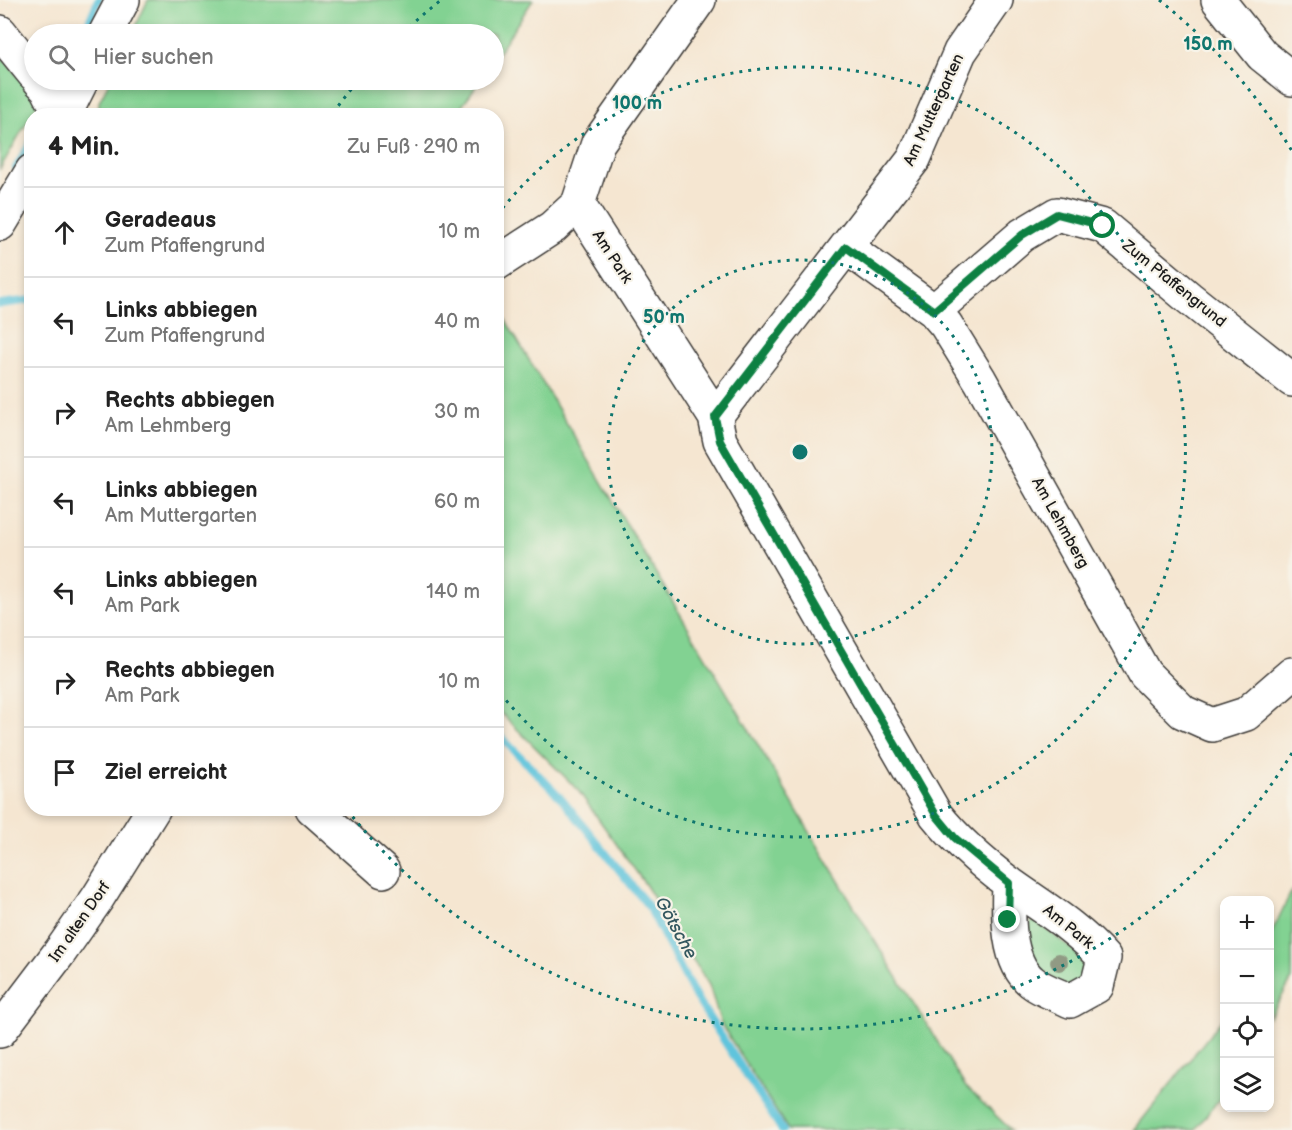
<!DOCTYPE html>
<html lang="de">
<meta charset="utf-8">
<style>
:root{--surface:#fff;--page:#f6f6f6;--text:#222;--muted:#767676;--line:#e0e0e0}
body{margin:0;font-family:"Balsamiq Sans",sans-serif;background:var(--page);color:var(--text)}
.controls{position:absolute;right:18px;bottom:18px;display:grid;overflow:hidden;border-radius:12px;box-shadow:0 3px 9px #0003}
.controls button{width:54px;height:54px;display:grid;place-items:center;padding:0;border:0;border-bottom:2px solid var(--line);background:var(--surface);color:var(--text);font:30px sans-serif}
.stop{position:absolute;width:18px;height:18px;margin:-14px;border:4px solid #0b8043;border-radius:50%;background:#fff}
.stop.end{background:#0b8043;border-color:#fff;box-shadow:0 2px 6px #0008}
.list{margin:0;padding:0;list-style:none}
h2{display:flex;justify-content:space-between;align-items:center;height:78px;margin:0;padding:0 24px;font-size:26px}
h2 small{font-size:20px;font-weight:400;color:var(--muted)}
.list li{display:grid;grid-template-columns:39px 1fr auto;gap:18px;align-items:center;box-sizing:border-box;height:90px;padding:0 24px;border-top:2px solid var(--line)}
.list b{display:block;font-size:22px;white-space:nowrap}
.list p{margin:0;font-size:20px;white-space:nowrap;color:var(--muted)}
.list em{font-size:20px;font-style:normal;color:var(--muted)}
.icon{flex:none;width:33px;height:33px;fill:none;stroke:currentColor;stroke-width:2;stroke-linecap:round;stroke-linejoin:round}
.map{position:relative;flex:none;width:1292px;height:1130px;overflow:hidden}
.search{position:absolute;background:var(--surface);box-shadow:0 3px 9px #0003;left:24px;top:24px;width:480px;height:66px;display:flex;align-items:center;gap:15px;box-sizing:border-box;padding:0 21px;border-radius:33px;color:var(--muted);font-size:22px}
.panel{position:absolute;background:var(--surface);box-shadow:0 3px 9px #0003;left:24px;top:108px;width:480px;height:708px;border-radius:24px}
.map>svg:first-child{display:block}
</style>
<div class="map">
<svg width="1292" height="1130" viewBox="0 0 1292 1130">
<rect width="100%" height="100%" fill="#f7f3e8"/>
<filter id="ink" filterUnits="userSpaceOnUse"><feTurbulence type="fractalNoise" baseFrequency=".0167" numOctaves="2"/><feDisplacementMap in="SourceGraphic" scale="12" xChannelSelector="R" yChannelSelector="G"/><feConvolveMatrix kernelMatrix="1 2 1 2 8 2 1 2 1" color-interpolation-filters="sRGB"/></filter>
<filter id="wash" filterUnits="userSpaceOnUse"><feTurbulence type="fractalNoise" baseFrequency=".008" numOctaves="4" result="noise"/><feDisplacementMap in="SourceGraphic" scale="24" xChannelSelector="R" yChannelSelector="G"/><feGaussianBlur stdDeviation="1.35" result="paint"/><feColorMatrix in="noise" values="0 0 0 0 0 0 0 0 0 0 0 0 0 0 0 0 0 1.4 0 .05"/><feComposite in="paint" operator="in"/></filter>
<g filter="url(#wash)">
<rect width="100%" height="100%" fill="#f5e6d1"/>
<!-- green -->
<path fill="#82d292" stroke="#4f7757" stroke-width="1.5" d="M148 0H533L494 59V34H132Z
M0 54 39 101 0 169Z
M110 80H480L456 115H99V102Z
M497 306 868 930 965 1086 1011 1130H788L721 1024 709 985 645 884 577 789 497 709Z
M1292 890V979L1270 1017V936Z
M1034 920 1088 961 1091 974 1075 992C1046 975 1028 967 1022 931Z
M1224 1017V1093L1195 1130H1134Z"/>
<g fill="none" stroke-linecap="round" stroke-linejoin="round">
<!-- stream -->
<path stroke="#5fc4dc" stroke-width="8" d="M84 34 98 0
M16 168 32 141
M0 304 32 300
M496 732 562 799 649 907 695 996 782 1130"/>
</g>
</g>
<g filter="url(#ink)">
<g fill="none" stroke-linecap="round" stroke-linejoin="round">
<defs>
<path id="minor" d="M1218 0 1262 55 1292 79
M0 32 34 74
M105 34 123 0
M39 80 47 88 61 116
M64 116 82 80
M578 204 715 417 720 441 936 815C957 841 982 863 1010 884 1042 907 1078 928 1104 958L1097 986 1070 1001C1058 995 1042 990 1032 982 1006 962 1008 912 1009 883
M578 204 598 143 699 0
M0 224 32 171
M846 247 934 311 946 325 980 380 1145 674 1183 712 1212 725 1246 714 1292 674
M496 264 553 227 578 204
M934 311 1022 235 1057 214 1103 226 1189 298 1292 380
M715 417 914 159 960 52 996 0
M312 808 383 871
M0 1031 60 952 97 899 154 808"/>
</defs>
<!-- minor casing -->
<use href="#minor" stroke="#3d3a37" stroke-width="36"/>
<!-- minor -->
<use href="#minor" stroke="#fff" stroke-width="33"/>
</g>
<!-- trees -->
<circle fill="#919a84" cx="1059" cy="962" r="9"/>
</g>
<g fill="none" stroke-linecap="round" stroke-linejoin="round" filter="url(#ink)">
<!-- route -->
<path stroke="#0b8043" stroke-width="8" d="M1008 920 1009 883 955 838 936 815 720 441 715 417 846 247 934 311 1022 235 1057 214 1103 226"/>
</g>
<!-- distance rings -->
<g fill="none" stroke="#0f766e" stroke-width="3" stroke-dasharray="3 6">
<circle cx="800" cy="452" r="192"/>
<path d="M497 215A385 385 0 1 1 497 689"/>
<path d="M1292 753A577 577 0 0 1 348 811M333 113A577 577 0 0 1 358 81M403 33A577 577 0 0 1 441 0M1159 0A577 577 0 0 1 1292 151"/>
</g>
<g text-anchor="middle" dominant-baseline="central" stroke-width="4.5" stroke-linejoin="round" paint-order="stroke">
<!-- street labels -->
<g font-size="16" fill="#1c1c1c" stroke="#f7f3e8">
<text transform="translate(934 110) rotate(-65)">Am Muttergarten</text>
<text transform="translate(612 257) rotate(57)">Am Park</text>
<text transform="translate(1174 284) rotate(39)">Zum Pfaffengrund</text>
<text transform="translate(1060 523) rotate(61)">Am Lehmberg</text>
<text transform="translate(80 922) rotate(-55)">Im alten Dorf</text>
<text transform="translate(1068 927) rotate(39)">Am Park</text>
</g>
<!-- water labels -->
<g font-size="18" font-style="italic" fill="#33575f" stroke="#f7f3e8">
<text transform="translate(676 928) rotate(61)">Götsche</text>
</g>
</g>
<circle cx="800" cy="452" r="9" fill="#0f766e" stroke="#f7f3e8" stroke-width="3"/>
<g font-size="18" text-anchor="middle" font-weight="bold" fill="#0f766e" stroke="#f7f3e8" stroke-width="4.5" stroke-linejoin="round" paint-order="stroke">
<text x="1208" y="50">150 m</text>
<text x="637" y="109">100 m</text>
<text x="664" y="323">50 m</text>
</g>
</svg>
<div class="controls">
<button>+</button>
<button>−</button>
<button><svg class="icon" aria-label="locate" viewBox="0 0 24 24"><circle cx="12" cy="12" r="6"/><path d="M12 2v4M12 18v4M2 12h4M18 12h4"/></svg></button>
<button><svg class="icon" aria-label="layers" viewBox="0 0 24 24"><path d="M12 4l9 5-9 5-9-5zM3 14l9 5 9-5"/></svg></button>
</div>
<div class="stop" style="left:1103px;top:226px"></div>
<div class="stop end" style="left:1008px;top:920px"></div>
<div class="search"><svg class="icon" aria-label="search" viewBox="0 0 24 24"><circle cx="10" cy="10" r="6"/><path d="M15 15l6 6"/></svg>Hier suchen</div>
<section class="panel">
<h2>4 Min.<small>Zu Fuß · 290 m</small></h2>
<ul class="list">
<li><svg class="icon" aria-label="ahead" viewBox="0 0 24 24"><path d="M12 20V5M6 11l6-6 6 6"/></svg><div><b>Geradeaus</b><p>Zum Pfaffengrund</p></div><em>10 m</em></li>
<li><svg class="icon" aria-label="left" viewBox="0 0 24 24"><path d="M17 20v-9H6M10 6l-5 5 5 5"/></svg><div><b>Links abbiegen</b><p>Zum Pfaffengrund</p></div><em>40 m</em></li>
<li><svg class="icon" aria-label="right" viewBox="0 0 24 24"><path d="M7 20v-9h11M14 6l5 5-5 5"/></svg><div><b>Rechts abbiegen</b><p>Am Lehmberg</p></div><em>30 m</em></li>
<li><svg class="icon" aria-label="left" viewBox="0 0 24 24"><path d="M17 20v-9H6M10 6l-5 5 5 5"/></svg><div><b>Links abbiegen</b><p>Am Muttergarten</p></div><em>60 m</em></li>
<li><svg class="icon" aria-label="left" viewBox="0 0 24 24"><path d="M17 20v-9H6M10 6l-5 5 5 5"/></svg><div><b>Links abbiegen</b><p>Am Park</p></div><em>140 m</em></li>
<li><svg class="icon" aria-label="right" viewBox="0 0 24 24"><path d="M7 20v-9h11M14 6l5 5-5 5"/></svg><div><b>Rechts abbiegen</b><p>Am Park</p></div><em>10 m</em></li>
<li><svg class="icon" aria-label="arrive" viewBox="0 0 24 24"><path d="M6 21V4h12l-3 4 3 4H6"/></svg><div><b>Ziel erreicht</b></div></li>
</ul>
</section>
</div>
